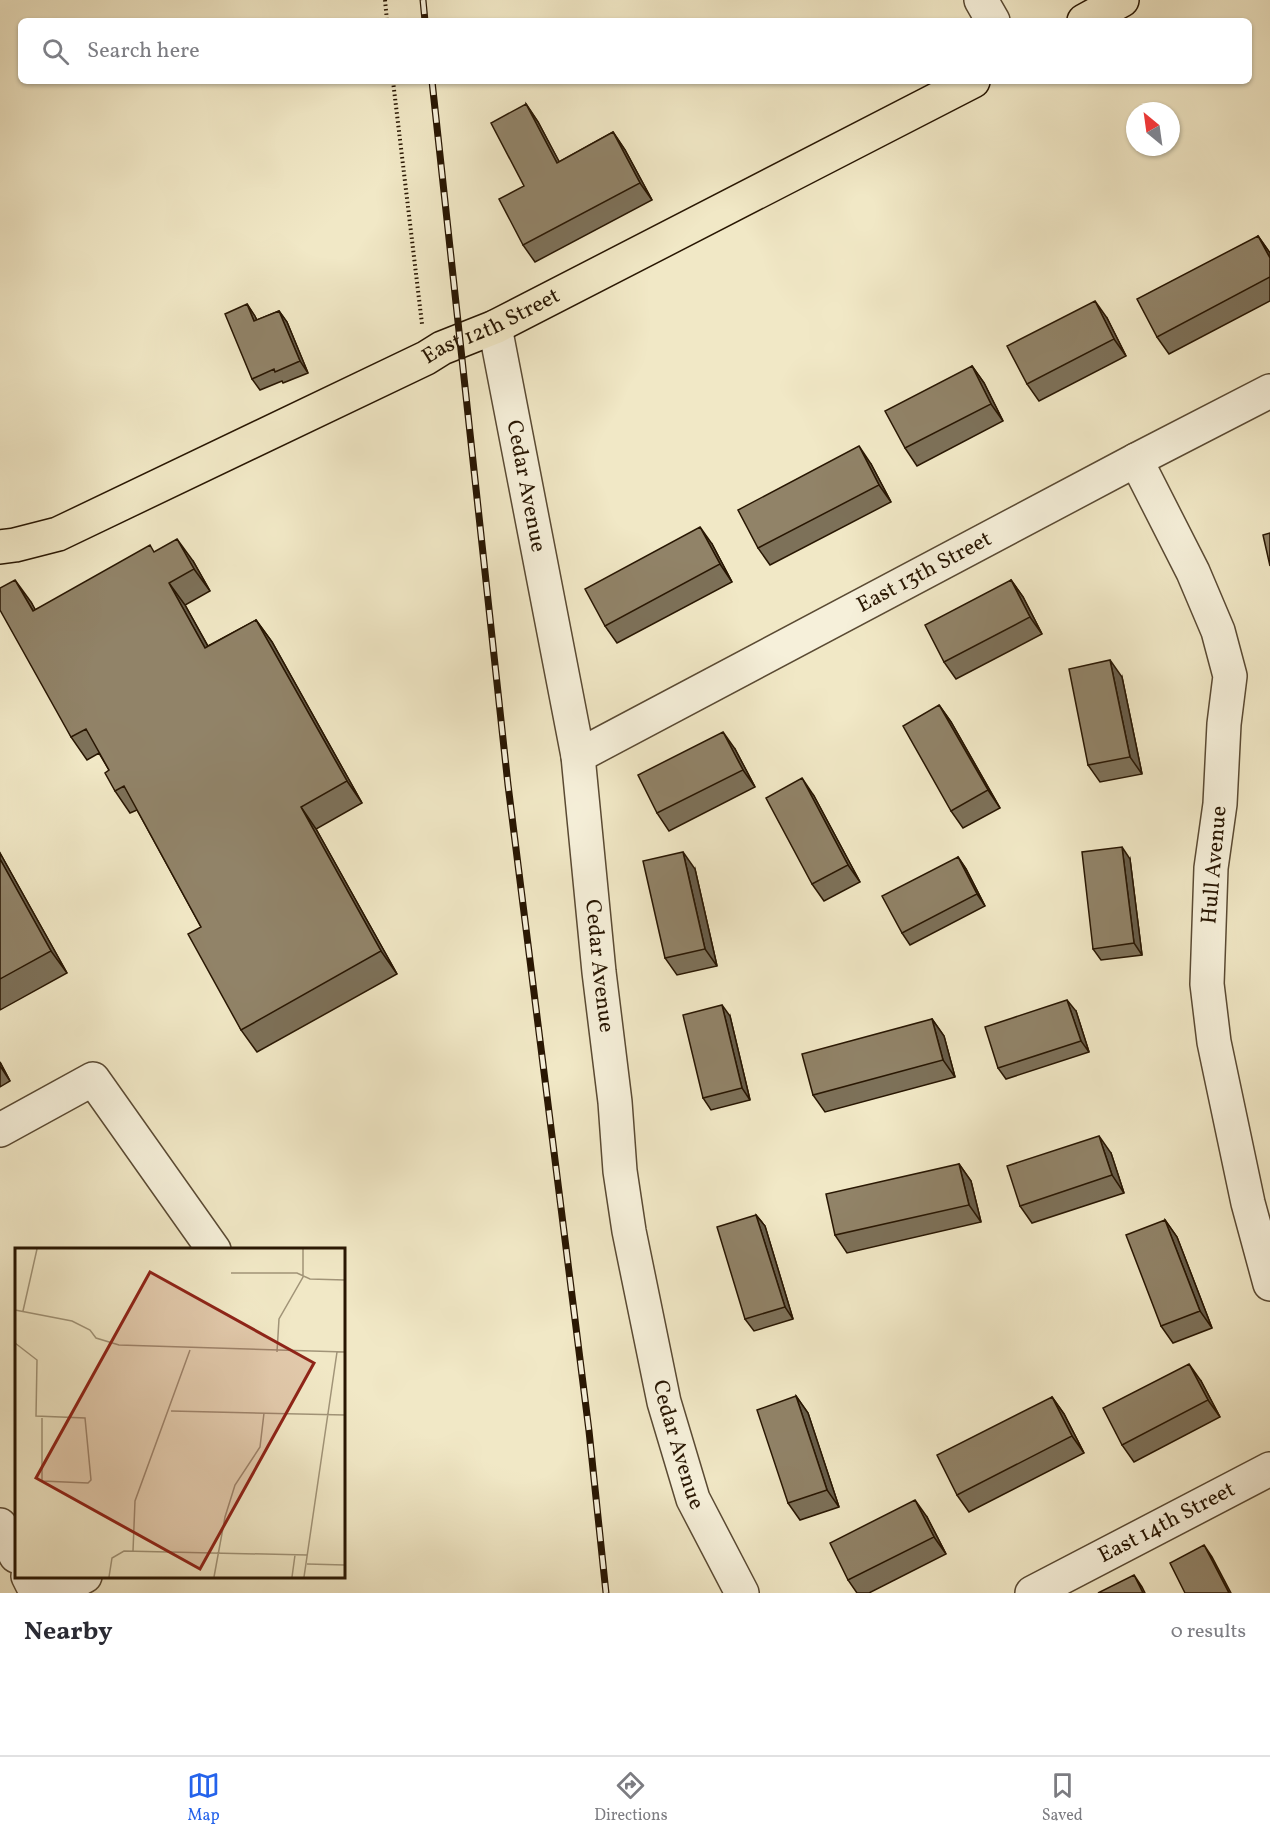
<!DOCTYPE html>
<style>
:root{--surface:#fff;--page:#f7f7f7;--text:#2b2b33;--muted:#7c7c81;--line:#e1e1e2;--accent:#2563eb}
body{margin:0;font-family:Vollkorn,serif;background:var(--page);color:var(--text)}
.compass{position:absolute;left:1126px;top:102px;width:54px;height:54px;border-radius:50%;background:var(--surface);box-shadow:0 2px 4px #0004;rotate:331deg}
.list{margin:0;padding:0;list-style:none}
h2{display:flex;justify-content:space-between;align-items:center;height:78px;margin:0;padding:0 24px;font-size:26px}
h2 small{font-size:20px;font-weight:400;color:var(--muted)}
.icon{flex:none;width:33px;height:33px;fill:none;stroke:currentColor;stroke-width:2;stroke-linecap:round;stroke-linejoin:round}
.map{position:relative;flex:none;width:1270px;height:1593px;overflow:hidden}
.search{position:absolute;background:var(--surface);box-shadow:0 2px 4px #0004;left:18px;right:18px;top:18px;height:66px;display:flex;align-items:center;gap:15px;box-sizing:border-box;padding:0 21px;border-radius:9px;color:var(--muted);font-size:22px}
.sheet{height:162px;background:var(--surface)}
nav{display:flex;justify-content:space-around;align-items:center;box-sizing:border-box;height:84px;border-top:2px solid var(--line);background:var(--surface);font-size:16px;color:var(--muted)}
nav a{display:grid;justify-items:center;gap:3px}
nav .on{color:var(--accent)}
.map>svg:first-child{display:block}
</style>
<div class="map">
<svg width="1270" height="1593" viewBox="0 0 1270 1593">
<rect width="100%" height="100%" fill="#f1e8c6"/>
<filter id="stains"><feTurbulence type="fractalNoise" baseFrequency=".00333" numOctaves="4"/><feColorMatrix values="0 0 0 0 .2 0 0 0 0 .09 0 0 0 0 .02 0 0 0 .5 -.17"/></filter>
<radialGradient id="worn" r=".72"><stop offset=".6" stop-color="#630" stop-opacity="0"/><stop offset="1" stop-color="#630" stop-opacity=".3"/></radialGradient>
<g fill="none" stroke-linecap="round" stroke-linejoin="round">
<defs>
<g id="minor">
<path d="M981 0 993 21"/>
<path id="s1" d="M495 327 578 756 599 972 615 1102 620 1171 629 1231 664 1402 693 1499 742 1593"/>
<path d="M1136 460 1193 572 1218 631 1230 676 1224 724 1220 804 1211 868 1207 984 1214 1042 1248 1203 1270 1284"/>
<path id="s2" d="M578 756 1136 460 1270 391"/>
<path d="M0 1130 93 1079 214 1250"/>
<path d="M0 1525 16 1556"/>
<path d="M28 1576 32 1584 42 1593"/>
<path d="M53 1593 85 1576"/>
<path id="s3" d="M1032 1593 1270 1469"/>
</g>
<g id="major">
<path d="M1084 21 1122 0"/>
<path id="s4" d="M0 547 15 545 58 534 426 358 442 348 495 327 973 81"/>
</g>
</defs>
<!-- minor casing -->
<use href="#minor" stroke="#5a4a33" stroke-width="36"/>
<!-- major casing -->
<use href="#major" stroke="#281602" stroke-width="36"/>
<!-- path -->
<path stroke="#281602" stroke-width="4" stroke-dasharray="1.5 3" stroke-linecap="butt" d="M385 0 387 21
M393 81 422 324"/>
<!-- minor -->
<use href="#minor" stroke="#f6f0da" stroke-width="33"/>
<!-- major -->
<use href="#major" stroke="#f1e8c6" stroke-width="33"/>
<defs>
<path id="rail" d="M423 0 425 21
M432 81 508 785 589 1431 606 1593"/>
</defs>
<!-- rail casing -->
<use href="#rail" stroke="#281602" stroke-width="7"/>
<!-- rail -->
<use href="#rail" stroke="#f6f0da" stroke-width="4.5" stroke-dasharray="14" stroke-linecap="butt"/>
</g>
<!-- wall -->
<path fill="#7d7159" stroke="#281602" stroke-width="1.5" d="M526 104 538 122 559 162 613 132 625 150 652 200 535 262 523 245Z
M1258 236 1270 253V301L1169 354 1157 337Z
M247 304 257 320 279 311 287 322 308 373 283 383 282 381 260 390 252 379Z
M1107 318 1126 356 1039 401 1027 384Z
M972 366 984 383 1003 421 917 466 905 448Z
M871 464 891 502 770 565 758 548Z
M712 544 732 582 617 643 605 626Z
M154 552 193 561 210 591 185 605 208 646 256 620 272 642 362 803 316 829 397 974 257 1052 241 1030 201 927 137 810 130 813 115 791 109 770 99 753 87 760 71 737 31 602 35 610Z
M1011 580 1023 597 1042 634 956 679 944 662Z
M1122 677 1142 774 1100 782 1088 765Z
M939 705 951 722 1000 808 963 828 951 811Z
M735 749 755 787 669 831 657 813Z
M814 796 860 882 824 901 812 884Z
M0 853 67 973 0 1010Z
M958 857 966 869 985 906 910 945 902 933Z
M1130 859 1142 955 1101 960 1093 949Z
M695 869 717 966 677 975 665 958Z
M1076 1011 1089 1052 1006 1079 998 1068Z
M730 1016 750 1100 711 1110 703 1098Z
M932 1019 944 1036 955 1077 825 1112 813 1095Z
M0 1062 10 1081 0 1087Z
M1111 1153 1124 1193 1032 1223 1020 1206Z
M959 1164 971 1181 981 1222 847 1253 835 1235Z
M756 1215 765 1226 793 1319 754 1331 745 1319Z
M1165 1220 1177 1237 1212 1328 1173 1343 1161 1326Z
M1201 1381 1220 1417 1134 1462 1122 1445Z
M796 1396 808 1413 839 1507 800 1520 788 1503Z
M1052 1397 1064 1414 1084 1453 969 1512 957 1495Z
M927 1517 946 1554 869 1593H857L848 1580Z"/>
<!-- shaded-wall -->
<path fill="#665c49" stroke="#281602" stroke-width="1.5" d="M526 104 538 122 569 180 557 163Z
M613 132 625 150 652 200 640 183Z
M1258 236 1270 253V258Z
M1095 301 1107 318 1126 356 1114 339Z
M247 304 255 316 262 333 254 321Z
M279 311 287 322 308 373 300 361Z
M972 366 984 383 1003 421 991 404Z
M859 446 871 464 891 502 879 485Z
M700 527 712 544 732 582 720 564Z
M177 539 193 561 210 591 194 569Z
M15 580 31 602 48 633 33 611Z
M1011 580 1023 597 1042 634 1030 617Z
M169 583 185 605 221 670 205 648Z
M256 620 272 642 362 803 347 781Z
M1110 660 1122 677 1142 774 1130 757Z
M939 705 951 722 1000 808 988 790Z
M723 732 735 749 755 787 743 770Z
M802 778 814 796 860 882 848 865Z
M301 807 316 829 397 974 381 951Z
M1122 847 1130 859 1142 955 1134 943Z
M683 852 695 869 717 966 705 949Z
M0 853 67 973 51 951 0 859Z
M958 857 966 869 985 906 977 894Z
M1067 1000 1076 1011 1089 1052 1081 1041Z
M722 1005 730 1016 750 1100 742 1088Z
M932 1019 944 1036 955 1077 943 1060Z
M0 1062 10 1081 0 1066Z
M1099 1136 1111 1153 1124 1193 1112 1175Z
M959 1164 971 1181 981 1222 969 1205Z
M756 1215 765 1226 793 1319 785 1307Z
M1165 1220 1177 1237 1212 1328 1200 1311Z
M1189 1364 1201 1381 1220 1417 1208 1400Z
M796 1396 808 1413 839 1507 827 1490Z
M1052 1397 1064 1414 1084 1453 1072 1436Z
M915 1500 927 1517 946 1554 934 1537Z
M1204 1545 1212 1557 1231 1593H1229Z
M1134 1575 1142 1587 1145 1593H1143Z"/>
<!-- building -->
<path fill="#918368" stroke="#281602" stroke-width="1.5" d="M526 104 557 163 613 132 640 183 523 245 499 199 524 186 491 123Z
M1258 236 1270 258V277L1157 337 1137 299Z
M1095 301 1114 339 1027 384 1007 346Z
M247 304 254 321 279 311 300 361 275 372 274 369 252 379 225 314Z
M972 366 991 404 905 448 885 411Z
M859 446 879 485 758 548 738 510Z
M700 527 720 564 605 626 585 589Z
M1270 533V566L1263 535Z
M177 539 194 569 169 583 205 648 256 620 347 781 301 807 381 951 241 1030 188 934 201 927 124 786 115 791 105 773 109 770 86 729 71 737 0 610V588L15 580 33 611 150 545 154 552Z
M1011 580 1030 617 944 662 925 625Z
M1110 660 1130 757 1088 765 1069 669Z
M939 705 988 790 951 811 903 726Z
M723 732 743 770 657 813 638 775Z
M802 778 848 865 812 884 766 798Z
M1122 847 1134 943 1093 949 1082 852Z
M683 852 705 949 665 958 643 861Z
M958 857 977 894 902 933 882 896Z
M0 859 51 951 0 979Z
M1067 1000 1081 1041 998 1068 985 1027Z
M722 1005 742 1088 703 1098 683 1015Z
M932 1019 943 1060 813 1095 802 1054Z
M1099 1136 1112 1175 1020 1206 1007 1166Z
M959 1164 969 1205 835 1235 826 1194Z
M756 1215 785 1307 745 1319 717 1227Z
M1165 1220 1200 1311 1161 1326 1126 1235Z
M1189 1364 1208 1400 1122 1445 1103 1408Z
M796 1396 827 1490 788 1503 757 1410Z
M1052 1397 1072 1436 957 1495 937 1455Z
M915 1500 934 1537 848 1580 830 1543Z
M1204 1545 1229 1593H1185L1170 1563Z
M1134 1575 1143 1593H1098Z"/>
<g text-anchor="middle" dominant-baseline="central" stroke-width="4.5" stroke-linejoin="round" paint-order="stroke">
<!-- street labels -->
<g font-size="22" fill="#281602" stroke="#f6f0da">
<text stroke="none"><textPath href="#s4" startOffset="540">East 12th Street</textPath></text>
<text stroke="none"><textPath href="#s1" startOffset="162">Cedar Avenue</textPath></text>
<text stroke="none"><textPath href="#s2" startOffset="392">East 13th Street</textPath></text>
<text transform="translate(1215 865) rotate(-85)">Hull Avenue</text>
<text stroke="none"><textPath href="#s1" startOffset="648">Cedar Avenue</textPath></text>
<text stroke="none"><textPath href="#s1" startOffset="1134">Cedar Avenue</textPath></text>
<text stroke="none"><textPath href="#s3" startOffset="152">East 14th Street</textPath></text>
</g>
</g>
<!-- overview -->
<g transform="translate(15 1248)">
<rect width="330" height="330" fill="#f1e8c6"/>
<path fill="none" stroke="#a19478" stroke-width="1.5" d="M216 25H282L295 31 330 32M0 62 57 73 75 82 81 90 104 97 330 104M8 63 22 1M0 95 22 112 21 168 70 170 76 232 73 235 27 233V170M262 104 264 71 288 29V1M156 163 330 167M118 303 120 253 175 102M292 316 330 317M94 329 97 310 109 303 292 307M199 329 210 269 220 237 245 199 249 165M277 329 280 307M289 329 322 104"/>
<path fill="#8f2418" fill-opacity="0.15" stroke="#8f2418" stroke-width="3" d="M135 24 299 115 185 321 21 230Z"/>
<rect width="330" height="330" fill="none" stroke="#281602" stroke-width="3"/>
</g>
<rect width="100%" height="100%" filter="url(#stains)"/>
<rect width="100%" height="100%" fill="url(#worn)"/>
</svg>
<svg class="compass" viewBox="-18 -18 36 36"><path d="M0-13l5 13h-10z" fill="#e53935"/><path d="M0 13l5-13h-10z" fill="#7c7c81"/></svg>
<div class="search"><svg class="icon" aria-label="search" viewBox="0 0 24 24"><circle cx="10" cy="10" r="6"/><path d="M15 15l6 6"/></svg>Search here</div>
</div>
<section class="sheet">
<h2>Nearby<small>0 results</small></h2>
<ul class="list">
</ul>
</section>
<nav>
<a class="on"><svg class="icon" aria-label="map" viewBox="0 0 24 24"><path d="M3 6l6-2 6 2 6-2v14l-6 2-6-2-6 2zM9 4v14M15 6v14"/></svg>Map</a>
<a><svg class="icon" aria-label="directions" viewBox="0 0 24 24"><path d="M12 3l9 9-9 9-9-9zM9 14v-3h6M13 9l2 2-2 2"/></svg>Directions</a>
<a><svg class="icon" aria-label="saved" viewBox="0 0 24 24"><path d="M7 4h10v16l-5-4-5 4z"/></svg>Saved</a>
</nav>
